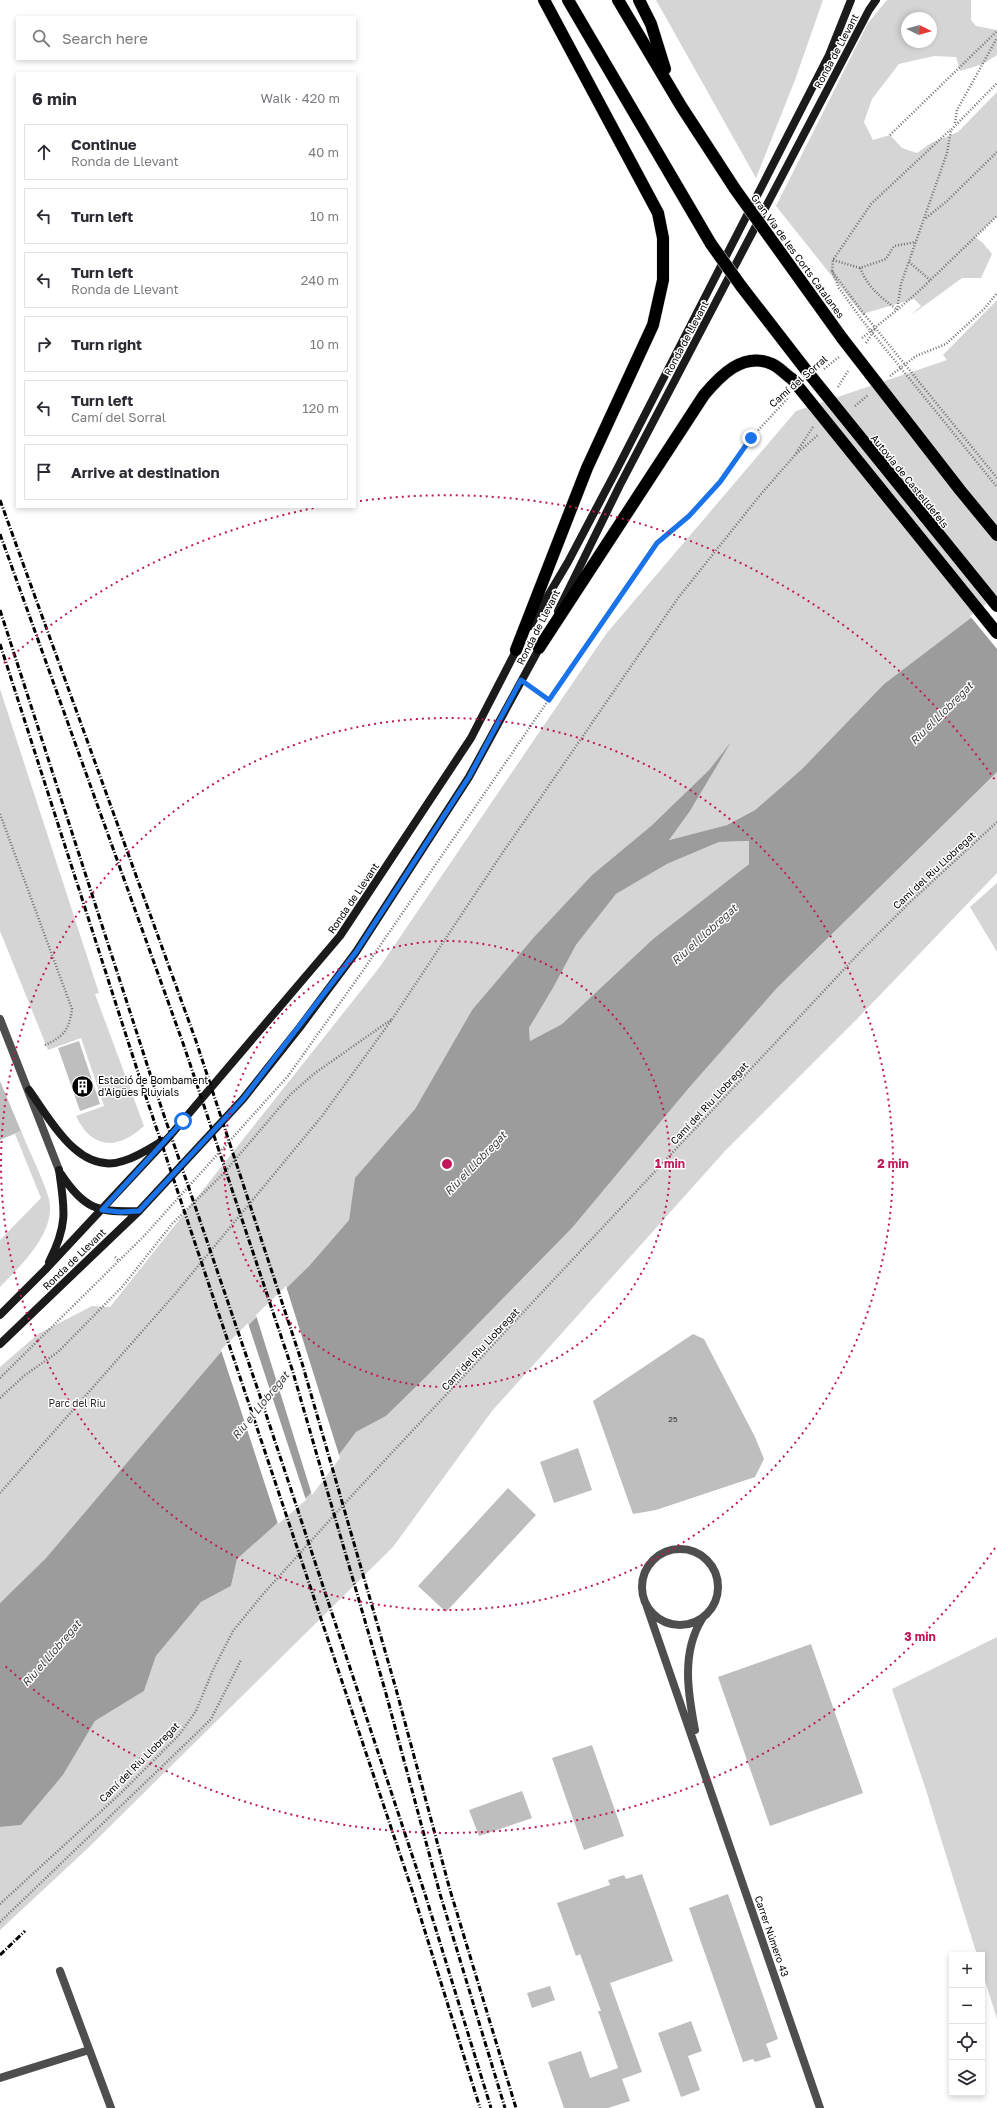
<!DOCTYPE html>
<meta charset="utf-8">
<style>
:root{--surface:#fff;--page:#f2f2f3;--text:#2b2b33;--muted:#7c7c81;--line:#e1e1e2}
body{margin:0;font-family:"Golos Text",sans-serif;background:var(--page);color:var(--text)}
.controls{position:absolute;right:12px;bottom:12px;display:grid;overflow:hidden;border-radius:0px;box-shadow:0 2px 6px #0003}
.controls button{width:36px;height:36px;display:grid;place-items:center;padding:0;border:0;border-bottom:1px solid var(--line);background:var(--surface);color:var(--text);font:20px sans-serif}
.compass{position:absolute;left:901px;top:12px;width:36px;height:36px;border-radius:50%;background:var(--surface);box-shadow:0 2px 6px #0003;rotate:96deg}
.stop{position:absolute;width:12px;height:12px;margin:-9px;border:3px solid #1a73e8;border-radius:50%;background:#fff}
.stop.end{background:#1a73e8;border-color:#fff;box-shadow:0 1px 4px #0008}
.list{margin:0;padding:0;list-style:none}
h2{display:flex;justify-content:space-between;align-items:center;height:52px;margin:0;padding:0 16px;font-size:17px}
h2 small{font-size:13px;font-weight:400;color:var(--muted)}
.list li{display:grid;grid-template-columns:26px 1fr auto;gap:12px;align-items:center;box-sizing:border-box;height:56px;margin:0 8px 8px;padding:0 8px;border:1px solid var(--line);border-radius:0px}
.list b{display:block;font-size:15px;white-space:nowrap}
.list p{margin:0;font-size:13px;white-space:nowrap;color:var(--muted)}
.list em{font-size:13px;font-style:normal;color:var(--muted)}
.icon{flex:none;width:22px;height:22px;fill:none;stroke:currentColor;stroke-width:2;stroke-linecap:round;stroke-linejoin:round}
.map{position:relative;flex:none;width:997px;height:2108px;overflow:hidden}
.search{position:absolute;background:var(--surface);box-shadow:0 2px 6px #0003;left:16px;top:16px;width:340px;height:44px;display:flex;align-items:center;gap:10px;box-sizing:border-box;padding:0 14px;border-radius:0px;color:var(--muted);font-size:15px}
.panel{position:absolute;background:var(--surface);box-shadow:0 2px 6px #0003;left:16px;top:72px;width:340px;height:436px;border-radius:0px}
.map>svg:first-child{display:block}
</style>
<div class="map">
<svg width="997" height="2108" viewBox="0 0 997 2108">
<rect width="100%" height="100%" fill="#fff"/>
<!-- green -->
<path fill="#d5d5d5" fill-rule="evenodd" d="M656 0H823L795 80 756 178Z
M887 0H971V20L976 26 997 30V55L983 64 960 71 956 57 934 56 899 64 872 99 864 122 873 140 890 135 902 148 917 153 931 143 958 132 997 92V216L975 237 983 243 992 254 981 278H962L910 316 921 306 914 299 862 314 776 206 868 23ZM907 18H931V42H907Z
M997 300V598L884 684 802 769 755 810 727 825 668 840 690 811 728 746 709 770 651 826 592 875 534 937 472 1010 415 1109 356 1178 349 1220 309 1266 220 1353 46 1558 0 1603V1367L38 1334 92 1306 110 1307 379 968 606 634 796 411 947 360 943 355Z
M0 689 99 993 95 994 144 1126C118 1150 92 1150 76 1116L104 1106 81 1038 48 1050 0 931Z
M997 772V873L857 1019 725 1151 492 1411 393 1547 86 1850 0 1930V1827L21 1825 63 1775 95 1721 144 1691 156 1656 201 1602 231 1586 237 1559 309 1495 356 1432 386 1416 427 1376 572 1228 688 1089 777 988Z
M749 841V864L653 939 562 1024 530 1041 529 1028 553 988 576 945 616 894 667 864 719 842Z
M997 883V952L970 907Z
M21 1131C30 1153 42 1176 49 1199 57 1232 20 1266 0 1287V1240L41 1198 15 1134Z
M997 1637V2019L982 1971V1955H977L925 1787 892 1689Z"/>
<!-- water -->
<path fill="#9c9c9c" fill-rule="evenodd" d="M997 598V772L777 988 688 1089 572 1228 427 1376 386 1416 356 1432 309 1495 237 1559 231 1586 201 1602 156 1656 144 1691 95 1721 63 1775 21 1825 0 1827V1603L46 1558 220 1353 309 1266 349 1220 355 1178 415 1109 472 1010 534 937 592 875 651 826 709 770 731 742 690 811 669 840 727 825 755 810 802 769 884 684ZM749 841V864L653 939 562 1024 530 1041 529 1028 553 988 576 945 616 894 667 864 719 842Z"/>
<!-- pier -->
<path fill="#fff" d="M997 596V649L970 616Z
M286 1286 340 1458 312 1495 256 1315Z
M248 1323 306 1500 278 1524 221 1350Z"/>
<!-- building -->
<path fill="#bebebe" d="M79 1041 100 1104 80 1111 58 1048Z
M0 1081 21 1131 0 1140Z
M693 1334 704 1339 755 1437 764 1459 755 1477 656 1510 633 1514 593 1401Z
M578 1448 592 1490 554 1503 540 1462Z
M508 1488 536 1515 446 1612 418 1586Z
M811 1644 863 1793 770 1826 718 1677Z
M592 1745 624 1836 584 1850 552 1758Z
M522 1791 532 1818 479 1836 469 1810Z
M642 1874 673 1961 610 1983 642 2072 622 2079 630 2101 608 2108H564L548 2062 581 2051 590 2078 618 2068 598 2011H601L580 1954 576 1956 557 1903 610 1885 608 1880 624 1875 626 1879Z
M728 1894 778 2039 766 2044 771 2057 755 2062 753 2059 743 2062 689 1908Z
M550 1986 555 2000 532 2008 527 1993Z
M691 2021 702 2051 688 2056 700 2090 681 2097 658 2033Z"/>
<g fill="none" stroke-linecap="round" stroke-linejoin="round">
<defs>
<path id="motorway" d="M568 0 711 244
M618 0 681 106 735 189
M639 0 651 24 665 69
M768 235 842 338
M741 286 806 370
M539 648 704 395C720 376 743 351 772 364 779 367 785 374 792 379
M516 650 587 468 653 325 663 280V238L658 213 544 0"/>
</defs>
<!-- motorway casing -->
<use href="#motorway" stroke="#dbdbdb" stroke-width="13"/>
<!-- path -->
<path stroke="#707070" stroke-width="2.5" stroke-dasharray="1 2" stroke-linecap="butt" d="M955 123 957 110 997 38
M890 135 997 31
M926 218 947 201 997 152
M833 260 860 268 886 259 894 246 916 242
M909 262 930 280
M860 268C869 289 880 296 897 310L919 291 997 216
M864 314 832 271 833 260 871 204 950 130
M862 338 897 310 901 284 947 153 951 130 997 83
M866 343 875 329
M824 369 839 357
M890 376 916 356 946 344 985 308 997 293
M838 387 848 371
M855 406 868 395
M796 453 813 427
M531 688 549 700
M0 814 72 1009C69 1031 63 1037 43 1046
M115 1257 119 1261
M0 1378 144 1236 288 1076 362 972 652 549 657 543 689 516 720 482 751 438 788 398
M0 1398 25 1375 58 1352 123 1286 172 1224 223 1174 291 1094 315 1073 392 1019
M0 1493 175 1294 322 1116 393 1018 497 861 678 598 761 494 795 455 818 435
M0 1904 121 1793 179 1735 196 1711 213 1670 233 1631 264 1593 357 1490 863 949 909 903 997 822
M0 1922 201 1729 211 1719 241 1660"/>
<!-- service -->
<path stroke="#4e4e4e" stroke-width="8" d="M60 1971 111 2108
M0 2078 89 2050"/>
<!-- minor -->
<path stroke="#4e4e4e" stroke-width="8" d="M0 1019 59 1170
M642 1587a38 38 0 1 1 76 0a38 38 0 1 1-76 0Z
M647 1607 820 2108
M695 1730C688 1693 681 1653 702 1619"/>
<!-- secondary -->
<path stroke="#1b1b1b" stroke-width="8" d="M558 611 620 485 869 10 876 0
M530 626 568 562 616 471 829 55 851 0
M29 1090C50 1119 79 1176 123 1161 137 1157 149 1149 162 1141
M61 1174C84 1209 98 1213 139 1211
M49 1262C68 1225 65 1210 59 1170
M0 1315 45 1270 169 1137 340 936 471 738 518 647
M0 1344 139 1211 243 1099 300 1027 356 952 469 777 541 645"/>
<!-- motorway -->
<use href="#motorway" stroke="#000" stroke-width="12"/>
<!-- rail -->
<path stroke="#000" stroke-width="3" stroke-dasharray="6 2 1 2" stroke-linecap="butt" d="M0 500 196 1041 302 1363 396 1689 450 1890 516 2108
M0 534 184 1046 292 1369 385 1690 440 1894 505 2108
M0 610 154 1086 260 1396 425 1894 491 2108
M0 644 144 1091 414 1896 480 2108
M0 1955 25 1931"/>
<defs>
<path id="motorway-bridge" d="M735 189 768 235
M711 244 741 286
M842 338 960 490 997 535
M806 370 997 606
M792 379 997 633"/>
</defs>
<!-- motorway-bridge casing -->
<use href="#motorway-bridge" stroke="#dbdbdb" stroke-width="13" stroke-linecap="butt"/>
<!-- path-bridge -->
<path stroke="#707070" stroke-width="2.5" stroke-dasharray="1 2" stroke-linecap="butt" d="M832 271 839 288 862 320 997 487
M864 314 997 478"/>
<!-- motorway-bridge -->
<use href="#motorway-bridge" stroke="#000" stroke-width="12"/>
</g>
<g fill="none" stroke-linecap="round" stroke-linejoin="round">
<!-- route -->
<path stroke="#1a73e8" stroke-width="5" d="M183 1121 102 1210 120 1212 139 1211 243 1099 356 952 469 777 521 680 549 700 657 543 689 516 720 482 751 438"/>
</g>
<!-- distance rings -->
<g fill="none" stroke="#c2185b" stroke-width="2" stroke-dasharray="2 4">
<circle cx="447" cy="1164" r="223"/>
<circle cx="447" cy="1164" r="446"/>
<path d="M995 1548A669 669 0 0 1 4 1665M4 663A669 669 0 0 1 319 507M360 501A669 669 0 0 1 995 780"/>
</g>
<!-- icons -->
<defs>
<symbol id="building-disc" viewBox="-11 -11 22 22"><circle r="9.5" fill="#000" stroke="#fff"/><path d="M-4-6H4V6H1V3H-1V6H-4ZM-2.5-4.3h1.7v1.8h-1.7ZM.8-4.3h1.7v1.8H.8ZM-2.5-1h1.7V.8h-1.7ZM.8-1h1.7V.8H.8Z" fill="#fff"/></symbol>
</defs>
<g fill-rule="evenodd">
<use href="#building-disc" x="70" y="1074" width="25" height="25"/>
</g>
<g text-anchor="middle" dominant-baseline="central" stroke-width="3" stroke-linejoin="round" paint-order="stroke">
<!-- number labels -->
<g font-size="8" fill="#303030">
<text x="673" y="1419">25</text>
</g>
<!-- street labels -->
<g font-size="10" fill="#000" stroke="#fff">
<text transform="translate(836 51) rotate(-62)">Ronda de Llevant</text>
<text transform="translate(798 256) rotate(54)">Gran Via de les Corts Catalanes</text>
<text transform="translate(686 338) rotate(-62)">Ronda de Llevant</text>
<text transform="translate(798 381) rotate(-41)">Camí del Sorral</text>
<text transform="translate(910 481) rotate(51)">Autovia de Castelldefels</text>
<text transform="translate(538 627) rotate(-63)">Ronda de Llevant</text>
<text transform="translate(934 870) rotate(-43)">Camí del Riu Llobregat</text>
<text transform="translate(353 898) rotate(-56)">Ronda de Llevant</text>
<text transform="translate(709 1103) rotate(-47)">Camí del Riu Llobregat</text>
<text transform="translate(74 1259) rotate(-44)">Ronda de Llevant</text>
<text transform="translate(480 1349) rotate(-47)">Camí del Riu Llobregat</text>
<text transform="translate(139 1762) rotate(-45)">Camí del Riu Llobregat</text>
<text transform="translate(772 1936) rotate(71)">Carrer Número 43</text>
</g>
<!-- poi labels -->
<g font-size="10" fill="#000" stroke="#fff" text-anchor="start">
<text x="98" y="1080">Estació de Bombament<tspan x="98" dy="12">d'Aigües Pluvials</tspan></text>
</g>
<!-- park labels -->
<g font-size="10" fill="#2c2c2c" stroke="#fff">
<text x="77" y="1403">Parc del Riu</text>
</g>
<!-- water labels -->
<g font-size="11" font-style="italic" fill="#3d3d3d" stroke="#fff">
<text transform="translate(941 713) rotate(-45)">Riu el Llobregat</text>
<text transform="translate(704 934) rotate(-42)">Riu el Llobregat</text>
<text transform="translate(475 1163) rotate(-46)">Riu el Llobregat</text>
<text transform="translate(260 1405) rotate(-51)">Riu el Llobregat</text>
<text transform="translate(51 1653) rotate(-49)">Riu el Llobregat</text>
</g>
</g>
<circle cx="447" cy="1164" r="6" fill="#c2185b" stroke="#fff" stroke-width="2"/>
<g font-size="12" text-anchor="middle" font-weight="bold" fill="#c2185b" stroke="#fff" stroke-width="3" stroke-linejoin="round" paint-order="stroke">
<text x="670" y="1168">1 min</text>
<text x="893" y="1168">2 min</text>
<text x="920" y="1641">3 min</text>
</g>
</svg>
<div class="controls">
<button>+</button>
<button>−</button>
<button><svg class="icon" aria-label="locate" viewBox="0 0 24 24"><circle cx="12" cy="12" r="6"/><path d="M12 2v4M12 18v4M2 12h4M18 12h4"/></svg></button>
<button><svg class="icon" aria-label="layers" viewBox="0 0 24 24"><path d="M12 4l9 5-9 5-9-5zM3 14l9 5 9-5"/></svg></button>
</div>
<svg class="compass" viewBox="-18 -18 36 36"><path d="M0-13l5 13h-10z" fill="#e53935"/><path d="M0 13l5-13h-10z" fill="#7c7c81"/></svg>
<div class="stop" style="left:183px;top:1121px"></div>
<div class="stop end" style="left:751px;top:438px"></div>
<div class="search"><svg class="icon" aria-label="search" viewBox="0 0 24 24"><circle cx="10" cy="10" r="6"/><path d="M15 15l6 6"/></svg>Search here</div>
<section class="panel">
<h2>6 min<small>Walk · 420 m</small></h2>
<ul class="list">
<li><svg class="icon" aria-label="ahead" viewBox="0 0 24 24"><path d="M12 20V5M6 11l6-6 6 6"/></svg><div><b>Continue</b><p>Ronda de Llevant</p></div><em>40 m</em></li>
<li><svg class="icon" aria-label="left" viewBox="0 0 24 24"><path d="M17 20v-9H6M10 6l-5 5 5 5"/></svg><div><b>Turn left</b></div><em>10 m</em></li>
<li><svg class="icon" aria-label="left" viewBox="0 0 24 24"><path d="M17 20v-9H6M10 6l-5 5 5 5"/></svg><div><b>Turn left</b><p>Ronda de Llevant</p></div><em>240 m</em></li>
<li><svg class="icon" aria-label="right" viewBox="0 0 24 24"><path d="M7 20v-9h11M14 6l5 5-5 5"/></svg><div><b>Turn right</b></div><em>10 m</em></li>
<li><svg class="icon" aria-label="left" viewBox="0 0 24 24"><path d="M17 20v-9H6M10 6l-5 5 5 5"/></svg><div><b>Turn left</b><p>Camí del Sorral</p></div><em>120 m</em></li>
<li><svg class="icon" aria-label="arrive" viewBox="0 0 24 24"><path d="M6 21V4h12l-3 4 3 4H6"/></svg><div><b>Arrive at destination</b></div></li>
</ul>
</section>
</div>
